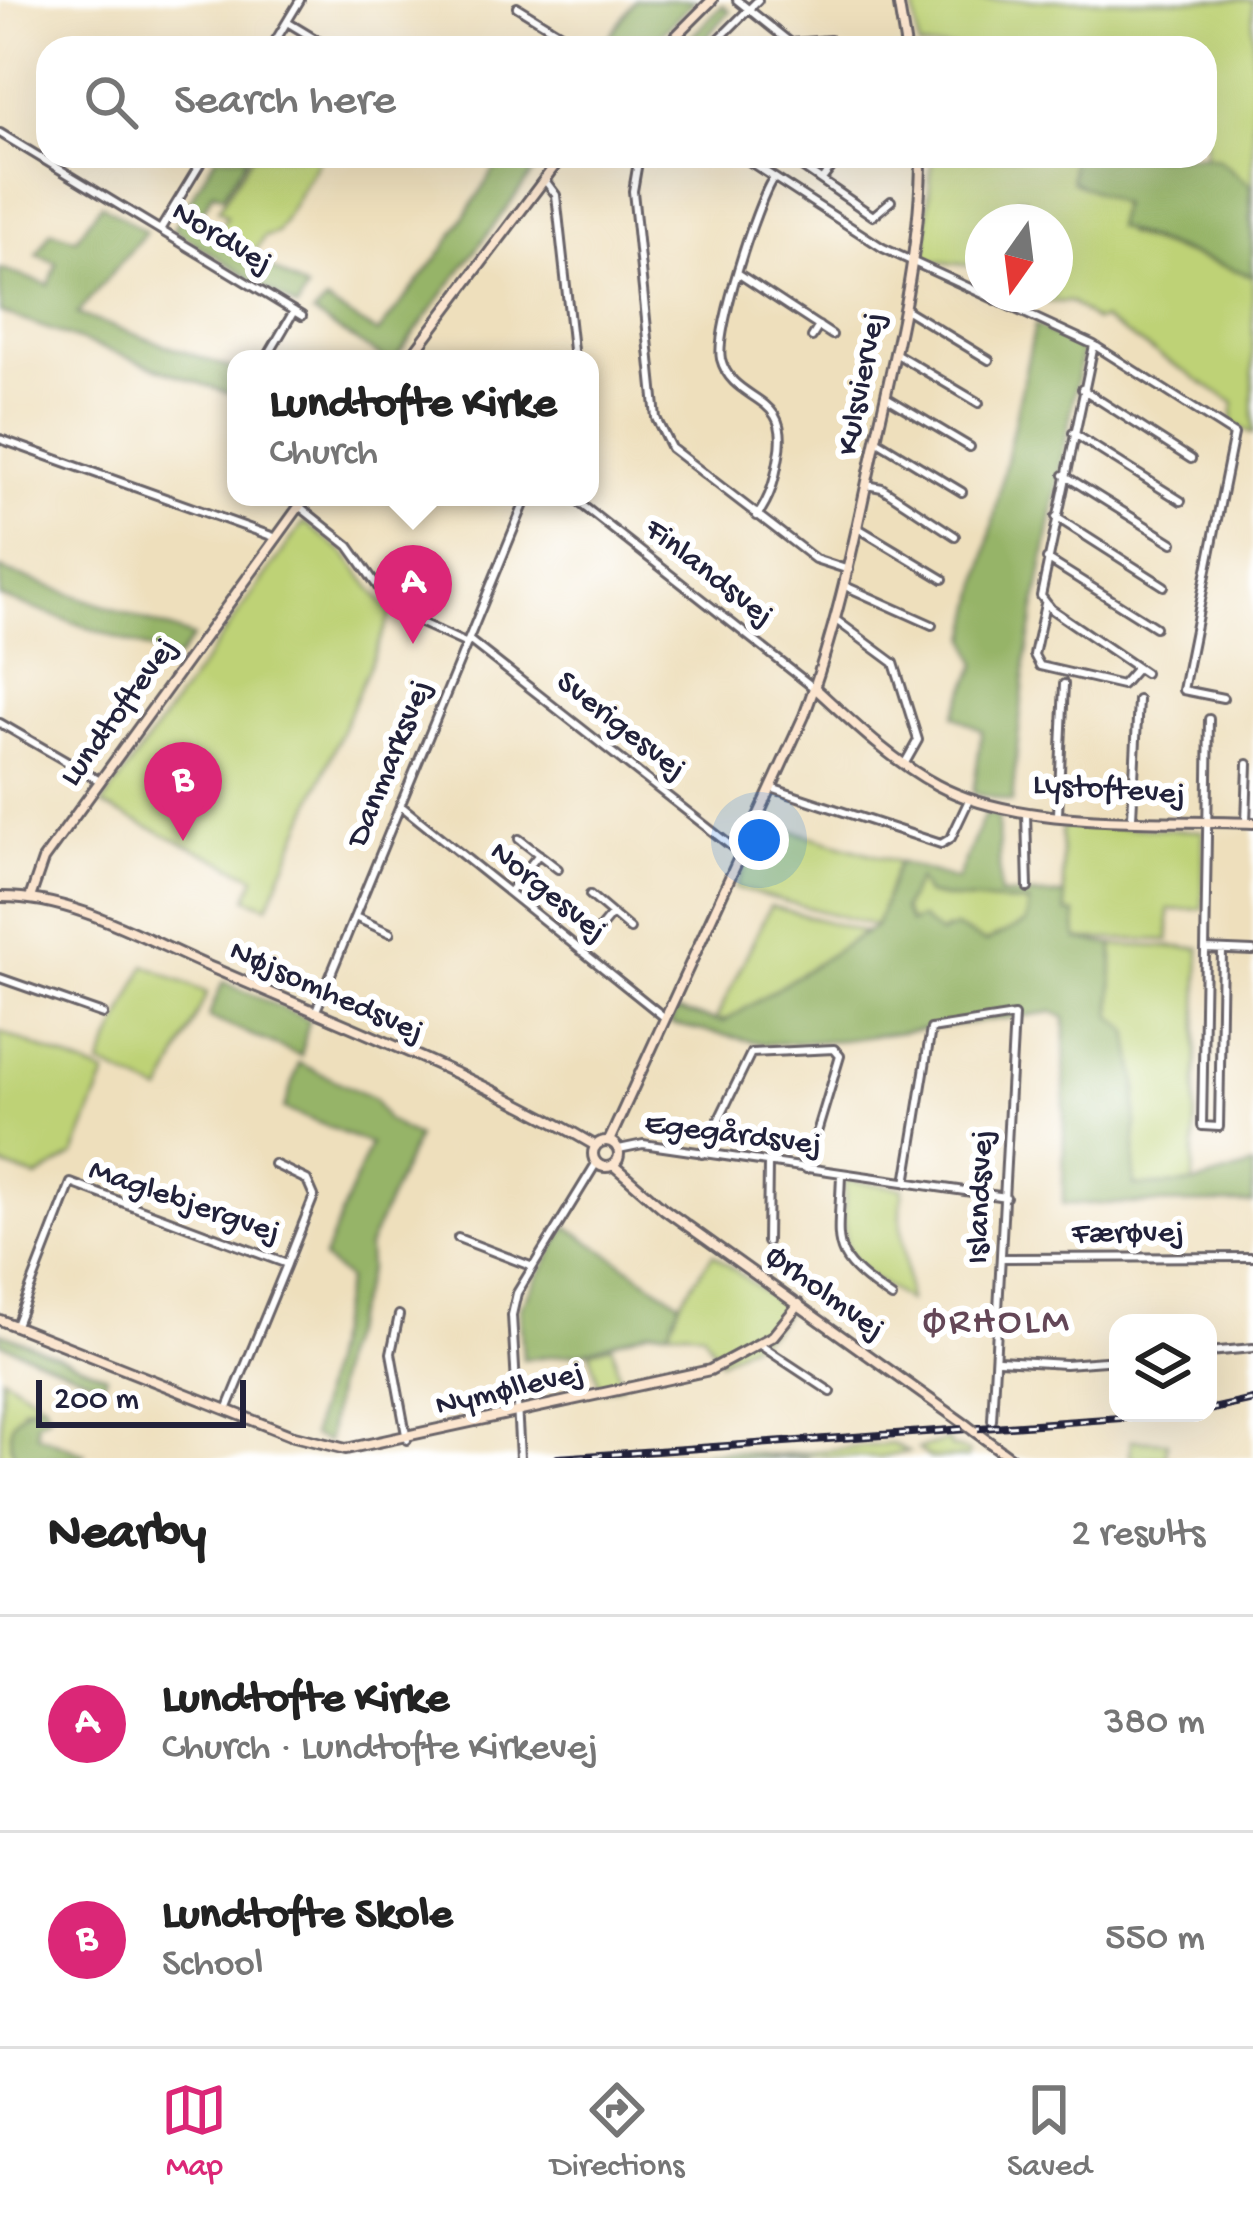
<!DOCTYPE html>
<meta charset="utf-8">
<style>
:root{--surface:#fff;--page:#f6f6f6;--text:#222;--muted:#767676;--line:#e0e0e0;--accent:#db2777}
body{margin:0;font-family:"Gochi Hand",sans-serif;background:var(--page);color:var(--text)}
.controls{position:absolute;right:36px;bottom:36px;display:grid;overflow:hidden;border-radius:24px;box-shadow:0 12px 48px #0002}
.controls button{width:108px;height:108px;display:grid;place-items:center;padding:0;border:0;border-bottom:3px solid var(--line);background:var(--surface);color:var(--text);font:60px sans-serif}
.compass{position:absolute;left:965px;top:204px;width:108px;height:108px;border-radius:50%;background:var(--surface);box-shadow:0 12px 48px #0002;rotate:194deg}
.scale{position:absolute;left:36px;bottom:30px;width:210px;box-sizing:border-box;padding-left:12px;border:6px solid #22223b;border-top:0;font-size:33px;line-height:42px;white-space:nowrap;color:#22223b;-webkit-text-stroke:9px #fff;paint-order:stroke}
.you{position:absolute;left:759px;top:840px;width:42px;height:42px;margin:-30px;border:9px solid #fff;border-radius:50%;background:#1a73e8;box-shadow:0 0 0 18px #1a73e833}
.badge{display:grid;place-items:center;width:78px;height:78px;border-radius:50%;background:var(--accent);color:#fff;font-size:39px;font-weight:700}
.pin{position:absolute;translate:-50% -99px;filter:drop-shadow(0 3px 6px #0008)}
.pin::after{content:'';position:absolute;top:63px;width:42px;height:36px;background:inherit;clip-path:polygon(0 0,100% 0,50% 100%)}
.popup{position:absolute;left:227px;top:350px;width:372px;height:156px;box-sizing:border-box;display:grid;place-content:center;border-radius:24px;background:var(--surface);filter:drop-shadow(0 3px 9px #0005);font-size:39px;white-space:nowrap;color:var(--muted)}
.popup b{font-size:45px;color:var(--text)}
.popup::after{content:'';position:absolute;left:50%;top:100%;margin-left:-24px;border:24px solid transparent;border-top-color:var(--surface)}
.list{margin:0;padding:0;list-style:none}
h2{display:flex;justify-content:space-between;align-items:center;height:156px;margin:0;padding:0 48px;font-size:51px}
h2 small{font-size:39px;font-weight:400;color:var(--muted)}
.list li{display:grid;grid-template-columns:78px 1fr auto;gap:36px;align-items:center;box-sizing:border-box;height:216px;padding:0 48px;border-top:3px solid var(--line)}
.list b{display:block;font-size:45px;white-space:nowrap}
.list p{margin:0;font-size:39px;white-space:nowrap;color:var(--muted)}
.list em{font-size:39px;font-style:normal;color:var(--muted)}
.icon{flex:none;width:66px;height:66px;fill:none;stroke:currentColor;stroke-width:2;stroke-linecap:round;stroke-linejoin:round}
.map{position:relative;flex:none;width:1253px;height:1458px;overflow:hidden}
.search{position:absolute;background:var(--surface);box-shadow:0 12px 48px #0002;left:36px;right:36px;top:36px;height:132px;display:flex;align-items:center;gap:30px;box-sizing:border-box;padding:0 42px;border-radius:36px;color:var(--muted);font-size:45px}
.sheet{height:588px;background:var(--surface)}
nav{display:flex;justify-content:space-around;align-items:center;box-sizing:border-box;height:168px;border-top:3px solid var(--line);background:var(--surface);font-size:33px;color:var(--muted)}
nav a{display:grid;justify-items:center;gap:6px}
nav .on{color:var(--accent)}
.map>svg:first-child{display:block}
</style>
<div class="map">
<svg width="1253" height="1458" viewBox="0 0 1253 1458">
<rect width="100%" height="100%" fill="#fff"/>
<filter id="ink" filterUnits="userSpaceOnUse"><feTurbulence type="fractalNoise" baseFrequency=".00833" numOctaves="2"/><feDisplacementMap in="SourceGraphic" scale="24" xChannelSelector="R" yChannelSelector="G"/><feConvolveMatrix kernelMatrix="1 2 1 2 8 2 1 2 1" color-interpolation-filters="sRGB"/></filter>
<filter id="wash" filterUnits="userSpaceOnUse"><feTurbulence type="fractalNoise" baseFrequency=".004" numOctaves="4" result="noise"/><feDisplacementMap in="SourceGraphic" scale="48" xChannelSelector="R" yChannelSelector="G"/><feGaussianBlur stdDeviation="2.7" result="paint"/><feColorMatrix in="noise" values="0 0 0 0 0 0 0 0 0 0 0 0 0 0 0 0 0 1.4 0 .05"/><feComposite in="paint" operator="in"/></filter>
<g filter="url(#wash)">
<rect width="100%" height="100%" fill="#eedfbc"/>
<!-- green -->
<path fill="#bed276" stroke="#707a58" stroke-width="3" d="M913 0H1253V252L1124 233 1253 276V434L1232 423 1234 403 1102 319 1095 321 1070 302H1045L1046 294H1055V222H1023L1026 198 1018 197 1016 222H983V267L924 260 932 156H1205V48H919Z
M252 156H321L277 233 264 237 253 255 217 234 227 216 218 210Z
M304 522 346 555 391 614 268 906 247 898 255 877 102 805Z
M765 823 898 862 876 926 735 888Z
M1067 825 1203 831V909L1169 910V940L1076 939 1075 914 1067 913 1064 895 1061 830Z
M917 879H922L927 894C959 902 995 901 1030 903L1027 923 985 942 947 929 940 934 910 923 903 909Z
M770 906 865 932C830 952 749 1021 715 1021Z
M1113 945 1200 948 1193 1184 1133 1186 1137 1085 1112 1016Z
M145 965 207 993 162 1093 100 1065Z
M0 1032 106 1075 74 1155 37 1178 0 1165Z
M845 1180 903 1188C896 1235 908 1256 908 1301 839 1256 843 1262 845 1180Z
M713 1254 788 1310 771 1331 720 1361 702 1332 669 1330 680 1302Z
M612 1345 621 1386 600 1391 590 1351Z
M2 1376 44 1403 23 1407 10 1445 16 1458H0Z
M949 1440 951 1447 969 1452 968 1458H930L918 1449Z
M1131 1440 1167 1442 1166 1458H1130Z
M892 1444 908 1452 880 1458 780 1454Z"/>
<!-- forest -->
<path fill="#96b467" stroke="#5c6b51" stroke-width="3" fill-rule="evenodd" d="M635 0H695L647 48H602Z
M723 5 730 11 697 48H680Z
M216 156H248L223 196 213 192 197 222 307 290 297 308 173 229Z
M514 156H545L395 359H385L313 314 326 302 378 333 444 249 494 170Z
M1071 156H1201L1218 159 1250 185 1253 276 1115 227 1121 204 1072 181Z
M101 204 146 232 77 314 236 370V396L0 312V269L49 285 57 263 37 255 51 231 76 239Z
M1035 325 1082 351 1026 659 1012 802 973 793 982 731 954 715 977 664 968 639Z
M0 569 193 637 177 659 0 597Z
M985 814 998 816 1000 895H1064L1067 913 1075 914 1077 939 1113 945 1112 1016 1129 1031 1137 1085 1134 1186 1193 1184 1253 1166V1203L1063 1204 1065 1018 1053 1012 843 1040 766 1044 670 1024 676 1011 724 1022 876 926 898 862 957 880ZM918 879 926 894C959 902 994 901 1029 903L1026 923 985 942 955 927 940 934 920 918 910 923 903 909Z
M223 982 309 1020 301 1056 208 1017Z
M299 1063 374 1099 387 1120 417 1137 368 1247 369 1269 339 1361 328 1442 312 1435 347 1279 323 1259 370 1144 284 1109Z
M567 1226 680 1302 669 1330H650L581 1353 523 1359 520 1308Z
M0 1332 106 1375 103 1384 0 1343Z
M44 1403 49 1415 37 1423V1435L85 1454 81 1458H16C2 1430 14 1408 44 1403Z
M726 1451 809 1458H612Z"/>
</g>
<g filter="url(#ink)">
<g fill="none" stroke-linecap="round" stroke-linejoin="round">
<defs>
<path id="street" d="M737 0 791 43 830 40
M517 7 561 34 552 48
M287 22 330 48
M271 48 300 0
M710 48 758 0
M0 133 302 316
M639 156 633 191 656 418 671 448 815 559 849 570
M741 156 883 248 1094 345 1234 434 1183 690 1223 698
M786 156 873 216 891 201
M824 177 840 156
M544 179 556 195 574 359
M160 230 205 156
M739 274 832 335
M905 309 989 360
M812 337 819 326
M1094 345 1041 596 1051 609 1145 673
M895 353 979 403
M266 359 294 311
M1082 389 1191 459
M886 397 970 447
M1073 433 1181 501
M0 439 277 538
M876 440 962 492
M1064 475 1173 543
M867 485 882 488 955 536
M572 497 814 688
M299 506 349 546 395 611 467 644
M757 516C771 497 775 479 779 456 792 391 733 405 721 359 715 332 756 205 772 180
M1056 517 1164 586
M858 528 943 579
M1047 559 1155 627
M845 586 932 625
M1045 604 1034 655 1040 666 1122 685 1137 668
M836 620 894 663 918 740 905 763
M469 640 740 853
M1209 719 1202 1126 1219 1127 1222 950
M0 723 100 781
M771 788 941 844 951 838 969 800
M400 805 664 1017
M1026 813 1028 888
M1058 814 1064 684
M1132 817 1138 700
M1246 823 1248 764
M519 839 558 869
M509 892 539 854
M590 895 630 929
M355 917 390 933
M1205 949 1253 951
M581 951 612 914
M0 978 103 1014
M315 1013 527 497
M619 1149 643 1144 1006 1197
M702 1154 751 1053 834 1049 840 1056 806 1169
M274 1164 307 1180 314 1196 287 1264
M841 1174C839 1249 826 1253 892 1298
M906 1183 931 1029 1014 1016 992 1420
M458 1238 533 1267
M767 1242 768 1164
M1005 1258 1253 1257
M399 1315 391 1353 407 1440
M16 1325 71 1183 287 1264 227 1410
M760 1345 831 1392
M1208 1352 1253 1348
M999 1360 1065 1364 1118 1360
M520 1458 512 1315 517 1293 597 1162"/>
<path id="secondary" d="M898 0 906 48
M664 48 712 0
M409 359 562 156
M815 688C852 722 892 761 937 785 1021 830 1158 819 1253 823
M0 897C75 896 148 941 215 969 342 1024 477 1076 596 1146
M30 898 43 860 306 497
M609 1141 804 716C839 623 857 527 878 430 898 340 921 248 921 156
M593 1154a13 13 0 1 1 26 0a13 13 0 1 1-26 0Z
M613 1165 664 1209 966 1425
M0 1320 290 1435 346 1449 710 1370 773 1336 799 1304
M974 1431 1011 1458"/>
</defs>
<!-- street casing -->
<use href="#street" stroke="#696468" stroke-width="12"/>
<!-- secondary casing -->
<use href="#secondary" stroke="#696468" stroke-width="14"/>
<!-- street -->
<use href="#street" stroke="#fff" stroke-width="6"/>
<!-- secondary -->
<use href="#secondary" stroke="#fbe5cf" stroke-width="8"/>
<defs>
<path id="rail" d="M1208 1410 1253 1400
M558 1458 1191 1413"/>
</defs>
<!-- rail casing -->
<use href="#rail" stroke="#22223b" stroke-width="8"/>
<!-- rail -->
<use href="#rail" stroke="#fff" stroke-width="3" stroke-dasharray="9" stroke-linecap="butt"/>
<defs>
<path id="secondary-bridge" d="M966 1425 974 1431"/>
</defs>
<!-- secondary-bridge casing -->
<use href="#secondary-bridge" stroke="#696468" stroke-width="14" stroke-linecap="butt"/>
<!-- secondary-bridge -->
<use href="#secondary-bridge" stroke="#fbe5cf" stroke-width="8"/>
</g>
</g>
<g text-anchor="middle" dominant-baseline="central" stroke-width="12" stroke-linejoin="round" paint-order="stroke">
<!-- street labels -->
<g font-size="33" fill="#22223b" stroke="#fff">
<text transform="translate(221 239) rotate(31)">Nordvej</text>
<text transform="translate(863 384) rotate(-79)">Kulsviervej</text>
<text transform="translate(708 574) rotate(38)">Finlandsvej</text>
<text transform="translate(120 713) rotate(-54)">Lundtoftevej</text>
<text transform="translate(620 727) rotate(38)">Sverigesvej</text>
<text transform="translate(391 764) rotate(-68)">Danmarksvej</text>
<text transform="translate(1109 791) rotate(4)">Lystoftevej</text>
<text transform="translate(547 893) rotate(39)">Norgesvej</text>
<text transform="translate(326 993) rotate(24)">Nøjsomhedsvej</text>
<text transform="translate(733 1136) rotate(7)">Egegårdsvej</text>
<text transform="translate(982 1197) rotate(-88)">Islandsvej</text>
<text transform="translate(184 1203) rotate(19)">Maglebjergvej</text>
<text transform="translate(1128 1235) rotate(-1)">Færøvej</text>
<text transform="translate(824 1294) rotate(36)">Ørholmvej</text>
<text transform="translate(510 1391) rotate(-13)">Nymøllevej</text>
</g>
<!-- quarter labels -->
<g font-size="39" letter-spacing="3" fill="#644757" stroke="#fff">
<text x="997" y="1324">ØRHOLM</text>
</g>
</g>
</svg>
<div class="controls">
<button><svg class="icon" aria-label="layers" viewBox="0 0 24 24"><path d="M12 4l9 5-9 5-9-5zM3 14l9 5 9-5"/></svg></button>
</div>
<svg class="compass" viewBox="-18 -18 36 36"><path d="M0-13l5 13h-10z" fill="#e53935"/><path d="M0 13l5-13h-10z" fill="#767676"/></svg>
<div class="scale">200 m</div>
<div class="you"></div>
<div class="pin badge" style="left:413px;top:644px">A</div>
<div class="popup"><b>Lundtofte Kirke</b>Church</div>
<div class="pin badge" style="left:183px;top:841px">B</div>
<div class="search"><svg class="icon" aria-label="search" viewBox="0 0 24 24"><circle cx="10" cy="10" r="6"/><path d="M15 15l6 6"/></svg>Search here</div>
</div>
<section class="sheet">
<h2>Nearby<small>2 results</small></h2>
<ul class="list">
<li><span class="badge">A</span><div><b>Lundtofte Kirke</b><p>Church · Lundtofte Kirkevej</p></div><em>380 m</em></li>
<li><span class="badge">B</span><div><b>Lundtofte Skole</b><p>School</p></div><em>550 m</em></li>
</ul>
</section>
<nav>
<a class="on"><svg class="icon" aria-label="map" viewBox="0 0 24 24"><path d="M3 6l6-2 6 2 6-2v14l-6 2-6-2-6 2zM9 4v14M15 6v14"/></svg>Map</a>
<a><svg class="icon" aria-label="directions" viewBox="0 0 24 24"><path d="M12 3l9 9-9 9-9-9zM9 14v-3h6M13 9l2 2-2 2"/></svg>Directions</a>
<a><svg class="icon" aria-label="saved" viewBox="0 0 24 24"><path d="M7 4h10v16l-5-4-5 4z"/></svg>Saved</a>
</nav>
